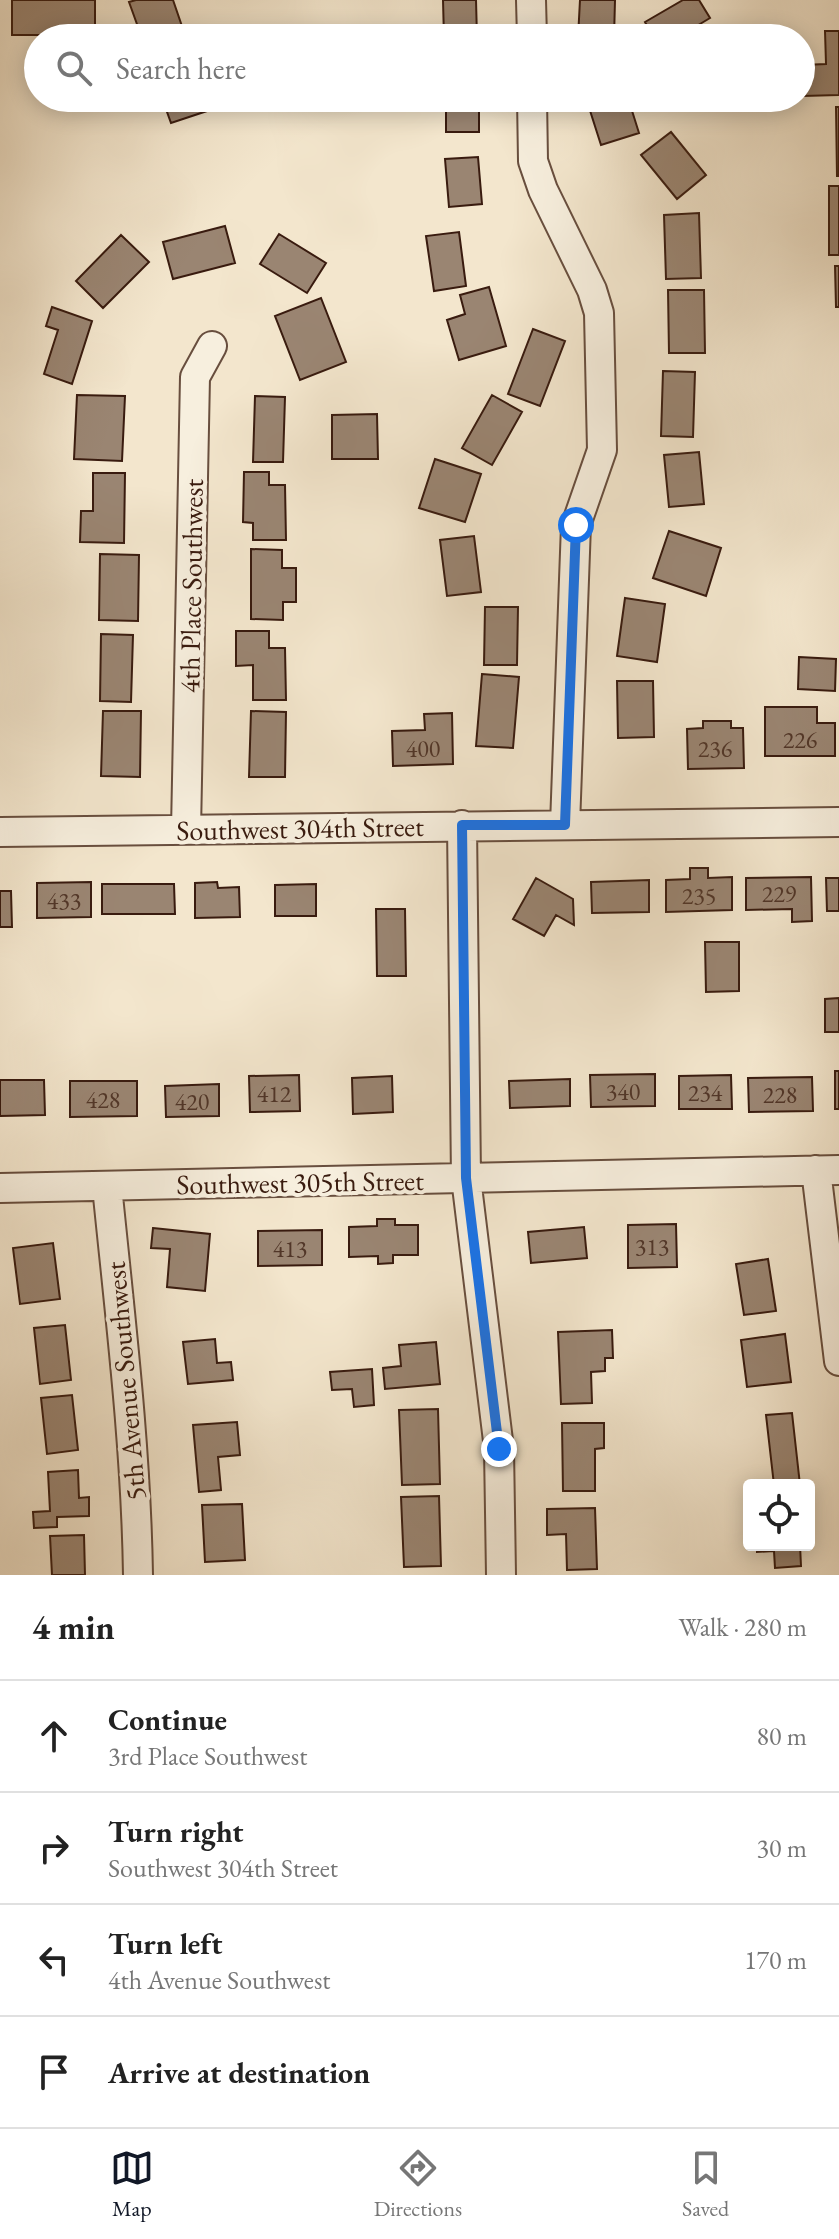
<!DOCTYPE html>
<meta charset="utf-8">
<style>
:root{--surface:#fff;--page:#f2f2f2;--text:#222;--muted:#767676;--line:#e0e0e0;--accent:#111827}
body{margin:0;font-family:"EB Garamond",serif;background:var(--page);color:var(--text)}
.controls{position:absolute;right:24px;bottom:24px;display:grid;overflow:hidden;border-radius:8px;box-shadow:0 4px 20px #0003}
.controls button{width:72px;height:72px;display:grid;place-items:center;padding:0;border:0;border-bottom:2px solid var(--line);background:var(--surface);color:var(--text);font:40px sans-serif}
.stop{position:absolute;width:24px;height:24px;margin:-18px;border:6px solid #1a73e8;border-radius:50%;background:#fff}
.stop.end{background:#1a73e8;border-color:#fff;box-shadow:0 2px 8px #0008}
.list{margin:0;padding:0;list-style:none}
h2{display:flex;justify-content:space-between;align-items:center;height:104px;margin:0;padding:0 32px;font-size:34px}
h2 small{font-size:26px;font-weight:400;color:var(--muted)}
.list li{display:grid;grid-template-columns:52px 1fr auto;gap:24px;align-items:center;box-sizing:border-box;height:112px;padding:0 32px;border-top:2px solid var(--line)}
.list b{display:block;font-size:30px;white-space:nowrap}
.list p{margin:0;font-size:26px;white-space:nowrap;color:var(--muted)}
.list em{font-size:26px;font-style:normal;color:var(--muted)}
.icon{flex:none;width:44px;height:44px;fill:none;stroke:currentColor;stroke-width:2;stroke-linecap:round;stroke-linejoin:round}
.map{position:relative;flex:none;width:839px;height:1575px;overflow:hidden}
.search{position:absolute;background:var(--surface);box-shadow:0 4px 20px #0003;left:24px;right:24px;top:24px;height:88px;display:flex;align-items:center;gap:20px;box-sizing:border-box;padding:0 28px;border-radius:44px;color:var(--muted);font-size:30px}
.sheet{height:552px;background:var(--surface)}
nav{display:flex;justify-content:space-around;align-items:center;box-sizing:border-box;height:112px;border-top:2px solid var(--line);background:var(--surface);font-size:22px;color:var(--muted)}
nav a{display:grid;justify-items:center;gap:4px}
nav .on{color:var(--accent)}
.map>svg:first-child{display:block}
</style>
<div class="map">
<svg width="839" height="1575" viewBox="0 0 839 1575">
<rect width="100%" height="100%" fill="#f3e6cd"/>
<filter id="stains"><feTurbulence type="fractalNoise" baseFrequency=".0025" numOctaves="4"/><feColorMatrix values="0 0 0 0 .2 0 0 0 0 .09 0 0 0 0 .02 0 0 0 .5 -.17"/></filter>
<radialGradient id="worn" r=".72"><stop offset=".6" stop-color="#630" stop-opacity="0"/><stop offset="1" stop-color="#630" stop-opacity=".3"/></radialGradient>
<!-- building -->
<path fill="#9a8572" stroke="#391b0f" stroke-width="2" d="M12 0H95V35H12Z
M136 0H173L186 38H142L129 2Z
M443 0H476L477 38H444Z
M580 0H615L614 38H578Z
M683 0H699L710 18 690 30 695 38H654L645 22Z
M825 31H839V95L803 96V65L826 64Z
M162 98H206L210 110 171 123Z
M446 98H479V132H446Z
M586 98H628L639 133 601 145Z
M836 107H839V176H837Z
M671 132 706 175 677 199 641 155Z
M478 157 482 204 449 207 445 159Z
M829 186H839V255H829Z
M699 213 701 278 666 279 664 215Z
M225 226 235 263 173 279 163 242Z
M459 232 466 286 434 291 426 236Z
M279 234 326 263 307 293 260 264Z
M121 235 149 262 103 308 76 281Z
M835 266H839V307H836Z
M489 287 506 346 459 360 447 320 465 314 460 295Z
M668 290H704L705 353H669Z
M321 298 346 362 300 380 275 316Z
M52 307 92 321 72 384 44 374 58 330 46 326Z
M533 329 565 341 540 406 508 394Z
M663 371 695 372 693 437 661 436Z
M77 395 125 396 122 461 74 459Z
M492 395 522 412 492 465 462 448Z
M255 396 285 397 283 462H253Z
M377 414 378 459H332V415Z
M699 452 704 504 669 507 664 455Z
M435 459 481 474 465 522 419 508Z
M244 472H269V485H285L286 540H253V523L243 522Z
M93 473H125L124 543 80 542 81 511H93Z
M669 531 721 548 706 596 653 578Z
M474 536 481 592 447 596 440 540Z
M251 549 282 550V568H296V602H283V620L251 619Z
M100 554 139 555 138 621 99 620Z
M625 598 665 604 657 662 617 656Z
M485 607H518L517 665H484Z
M236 631H269V648H285L286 700H253V665L236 666Z
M101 634 133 635 131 702 100 701Z
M799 657 836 659 835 691 798 689Z
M482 674 519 677 513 748 476 746Z
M617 681H653L654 737 618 738Z
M765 707H817V723H835V756H765Z
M103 711H141L140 777 101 776Z
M251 711 286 712 285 777H249Z
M452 713 453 764 393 766 392 731 425 730 424 714Z
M703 721H731V728H743L744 768 688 769 687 729 703 728Z
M690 868H708V878L732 877V910L666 912V880L690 879Z
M811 877 812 921 792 922V909L746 910V878Z
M536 878 573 899 574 925 556 915 544 936 513 919Z
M826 878H839V911H827Z
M649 880V912L592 913 591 882Z
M91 882V917L37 918V883Z
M217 882 218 888 239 887 240 917 195 918V883Z
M102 884H174L175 914H102Z
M316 884V916H275V885Z
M0 891H11L12 927H0Z
M376 909H405L406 976H377Z
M705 942H739V991L706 992Z
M839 998V1032H825V999Z
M835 1071H839V1109H835Z
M655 1074V1106L591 1107 590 1075Z
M299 1075 300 1111 250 1112 249 1076Z
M731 1075 732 1109H679V1076Z
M392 1076 393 1112 353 1114 352 1078Z
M812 1077 813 1111 749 1112 748 1078Z
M570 1079V1106L510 1108 509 1081Z
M0 1080H44L45 1115 0 1116Z
M70 1081H137V1116L70 1117Z
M219 1084V1116L166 1117 165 1086Z
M377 1219H395V1225H418V1255H393V1263L378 1264V1256L349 1257V1227L377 1226Z
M676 1224 677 1267 628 1268V1225Z
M584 1227 587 1258 531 1263 528 1232Z
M153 1228 210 1234 205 1291 167 1287 170 1249 151 1248Z
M322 1230V1265L258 1266V1231Z
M53 1243 60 1299 20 1304 13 1248Z
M768 1259 776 1311 744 1315 736 1264Z
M65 1325 71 1380 40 1384 34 1328Z
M612 1330 613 1358H605V1371L591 1372 592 1403 561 1404 558 1332Z
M785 1334 791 1382 747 1387 741 1340Z
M215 1339 217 1363 231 1362 233 1380 188 1384 183 1342Z
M436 1342 440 1384 385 1389 383 1368 401 1366 399 1345Z
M372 1369 374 1405 354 1407 352 1389 332 1390 330 1372Z
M72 1395 78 1450 47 1454 41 1398Z
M438 1409 440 1484 402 1485 399 1410Z
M792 1413 800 1485H774L766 1415Z
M237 1422 240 1455 218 1457 221 1490 199 1492 193 1425Z
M562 1423H604V1448L595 1449V1491H563Z
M78 1470 79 1498 89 1497V1516L57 1517V1527L34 1528 33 1512 50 1511 48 1472Z
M439 1496 441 1566 404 1567 401 1497Z
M242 1504 245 1560 205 1562 202 1505Z
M595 1508 597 1569 567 1570 566 1534 547 1535V1509Z
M84 1535 85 1575H52L50 1536Z
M757 1545H800L801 1566 775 1568 774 1551 757 1552Z"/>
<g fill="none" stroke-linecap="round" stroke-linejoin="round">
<defs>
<path id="street" d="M531 0 532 38
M532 98 533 161 543 190 592 290 599 313 602 450 576 525 565 825
M462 825 466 1178 499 1449 501 1575
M186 830 195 377 212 346
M0 832 839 822
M816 1170 839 1361
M107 1186C120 1316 136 1445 138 1575
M0 1188 839 1170"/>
</defs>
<!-- street casing -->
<use href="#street" stroke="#684e3e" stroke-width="32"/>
<!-- street -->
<use href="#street" stroke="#f7efde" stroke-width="28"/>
</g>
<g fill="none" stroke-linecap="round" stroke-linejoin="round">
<!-- route -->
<path stroke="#1a73e8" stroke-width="10" d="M499 1449 466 1178 462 825H565L576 525"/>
</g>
<g text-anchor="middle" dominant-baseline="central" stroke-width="8" stroke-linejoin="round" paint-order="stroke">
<!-- number labels -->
<g font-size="24" fill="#513628">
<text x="800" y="739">226</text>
<text x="423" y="748">400</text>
<text x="715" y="748">236</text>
<text x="779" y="893">229</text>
<text x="699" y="895">235</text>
<text x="64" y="900">433</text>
<text x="623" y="1091">340</text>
<text x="705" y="1092">234</text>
<text x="274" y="1093">412</text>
<text x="780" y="1094">228</text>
<text x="103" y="1099">428</text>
<text x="192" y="1101">420</text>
<text x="652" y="1246">313</text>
<text x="290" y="1248">413</text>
</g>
<!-- street labels -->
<g font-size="28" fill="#391b0f" stroke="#f7efde">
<text transform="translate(191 586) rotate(-89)">4th Place Southwest</text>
<text transform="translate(300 828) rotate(-1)">Southwest 304th Street</text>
<text transform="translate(300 1182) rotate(-1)">Southwest 305th Street</text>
<text transform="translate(125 1381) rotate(-95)">5th Avenue Southwest</text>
</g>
</g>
<rect width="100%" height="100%" filter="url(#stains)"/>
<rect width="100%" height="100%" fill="url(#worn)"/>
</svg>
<div class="controls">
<button><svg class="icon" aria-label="locate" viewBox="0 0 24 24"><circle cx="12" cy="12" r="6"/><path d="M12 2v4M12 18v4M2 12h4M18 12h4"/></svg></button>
</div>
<div class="stop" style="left:576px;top:525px"></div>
<div class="stop end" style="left:499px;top:1449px"></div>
<div class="search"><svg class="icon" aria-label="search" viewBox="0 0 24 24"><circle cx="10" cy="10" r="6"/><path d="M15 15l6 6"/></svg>Search here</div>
</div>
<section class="sheet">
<h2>4 min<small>Walk · 280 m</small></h2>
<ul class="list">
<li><svg class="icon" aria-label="ahead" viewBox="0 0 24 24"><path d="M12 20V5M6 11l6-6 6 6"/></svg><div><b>Continue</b><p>3rd Place Southwest</p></div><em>80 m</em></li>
<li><svg class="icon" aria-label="right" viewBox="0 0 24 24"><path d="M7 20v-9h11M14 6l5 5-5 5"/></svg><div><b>Turn right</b><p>Southwest 304th Street</p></div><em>30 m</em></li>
<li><svg class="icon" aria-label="left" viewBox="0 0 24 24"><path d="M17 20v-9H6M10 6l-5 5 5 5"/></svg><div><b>Turn left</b><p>4th Avenue Southwest</p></div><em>170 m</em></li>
<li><svg class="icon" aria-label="arrive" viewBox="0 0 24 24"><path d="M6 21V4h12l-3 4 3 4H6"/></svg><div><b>Arrive at destination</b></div></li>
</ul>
</section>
<nav>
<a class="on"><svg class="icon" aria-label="map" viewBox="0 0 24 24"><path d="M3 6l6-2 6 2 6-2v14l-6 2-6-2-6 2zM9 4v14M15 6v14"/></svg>Map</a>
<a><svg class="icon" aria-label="directions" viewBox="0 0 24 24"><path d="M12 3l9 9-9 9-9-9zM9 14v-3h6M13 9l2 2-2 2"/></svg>Directions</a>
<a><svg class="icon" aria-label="saved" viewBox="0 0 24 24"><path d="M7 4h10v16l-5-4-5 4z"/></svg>Saved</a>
</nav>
